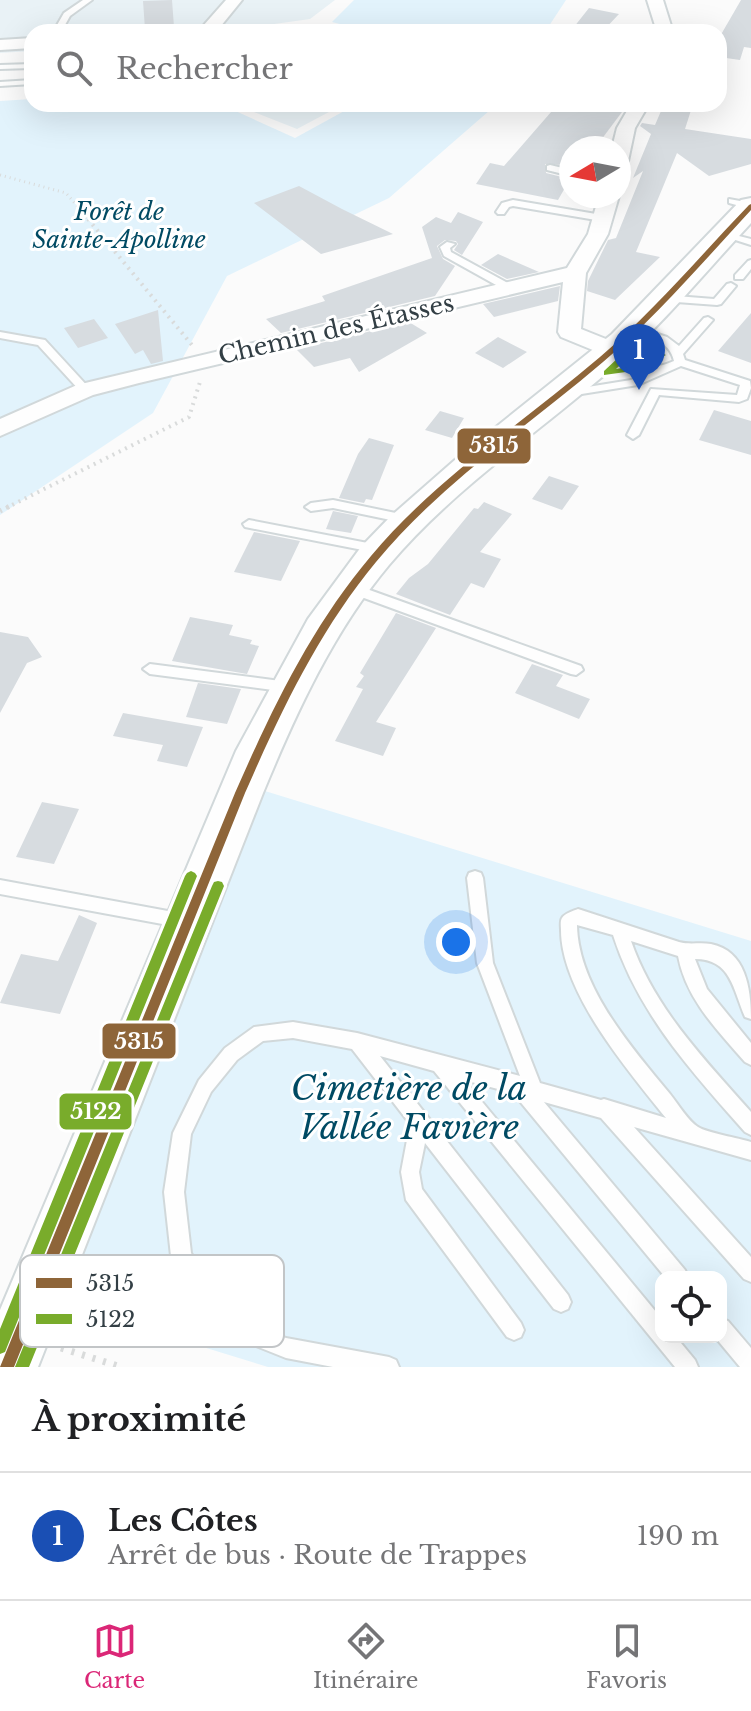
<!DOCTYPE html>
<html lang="fr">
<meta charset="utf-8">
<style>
:root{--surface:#fff;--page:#f6f6f6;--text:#202124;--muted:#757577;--line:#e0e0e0;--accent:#db2777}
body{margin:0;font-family:"Libre Baskerville",serif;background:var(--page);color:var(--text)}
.controls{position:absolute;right:24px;bottom:24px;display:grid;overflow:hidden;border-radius:16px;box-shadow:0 8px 32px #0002}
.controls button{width:72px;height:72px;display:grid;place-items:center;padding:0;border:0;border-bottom:2px solid var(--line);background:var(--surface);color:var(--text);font:40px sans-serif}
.compass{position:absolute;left:559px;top:136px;width:72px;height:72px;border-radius:50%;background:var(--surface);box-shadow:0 8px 32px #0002;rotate:260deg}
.you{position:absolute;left:456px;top:942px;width:28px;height:28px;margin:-20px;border:6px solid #fff;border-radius:50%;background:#1a73e8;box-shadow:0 0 0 12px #1a73e833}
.badge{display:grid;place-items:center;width:52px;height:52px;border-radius:50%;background:var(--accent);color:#fff;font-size:26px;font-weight:700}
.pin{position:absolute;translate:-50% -66px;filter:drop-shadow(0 2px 4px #0008)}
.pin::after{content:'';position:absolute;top:42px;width:28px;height:24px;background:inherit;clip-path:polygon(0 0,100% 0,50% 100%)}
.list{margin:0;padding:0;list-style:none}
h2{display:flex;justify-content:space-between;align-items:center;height:104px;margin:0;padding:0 32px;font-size:34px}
h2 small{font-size:26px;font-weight:400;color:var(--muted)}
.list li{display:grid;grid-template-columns:52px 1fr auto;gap:24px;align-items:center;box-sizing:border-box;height:128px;padding:0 32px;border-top:2px solid var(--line)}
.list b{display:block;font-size:30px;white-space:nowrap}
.list p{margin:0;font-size:26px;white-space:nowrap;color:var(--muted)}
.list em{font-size:26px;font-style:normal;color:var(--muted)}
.icon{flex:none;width:44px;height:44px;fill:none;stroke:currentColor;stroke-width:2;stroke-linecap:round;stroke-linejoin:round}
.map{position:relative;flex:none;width:751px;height:1367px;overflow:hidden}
.search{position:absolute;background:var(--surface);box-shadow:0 8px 32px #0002;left:24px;right:24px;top:24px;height:88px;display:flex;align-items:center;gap:20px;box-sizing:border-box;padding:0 28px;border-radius:24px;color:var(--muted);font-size:30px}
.sheet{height:232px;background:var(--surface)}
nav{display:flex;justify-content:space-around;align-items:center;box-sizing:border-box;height:112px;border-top:2px solid var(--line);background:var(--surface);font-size:22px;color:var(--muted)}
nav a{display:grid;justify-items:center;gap:4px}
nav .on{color:var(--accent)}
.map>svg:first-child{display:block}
</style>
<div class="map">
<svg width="751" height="1367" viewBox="0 0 751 1367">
<rect width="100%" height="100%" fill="#fbfbfb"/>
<!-- built -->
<path fill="#e9f2f6" d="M0 0H335L310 19 260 26 267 32H32V51L0 53Z
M234 104H344L297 129Z"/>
<!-- green -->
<path fill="#e2f3fc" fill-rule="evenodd" d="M354 0H566L545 32H371L332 22Z
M32 99V104H220L295 138 357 104H497L389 198 227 276 153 413 0 515V101Z
M265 791 751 941V1367H268L53 1301 182 977ZM661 1277H721V1337H661Z"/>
<!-- building -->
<path fill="#d7dce0" d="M172 0 174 27 145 29 143 1Z
M741 0H751V48L744 47 740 60 719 57V38Z
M589 8 619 14 602 32H570Z
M558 104H628L595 148H571V156L562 157V165L545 164 546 173 570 179 558 200 476 184 490 163 504 166Z
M664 104H693L685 129 751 139V164L709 176 677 153 636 252 660 257 615 300 587 291 588 281 608 240 616 238 643 171 633 178 651 134 640 126 642 123 655 125Z
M299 186 342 209 393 234 321 254 254 203Z
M458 212 483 222 462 255 454 250 458 244 456 241 445 240 437 246 443 259 455 266 435 296 281 333 266 319 325 301 322 296 432 258 422 227 436 217 451 223Z
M498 254 539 272 507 279 481 265Z
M560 286 558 301 494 317 483 304Z
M158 310 163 361 151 364 143 350 135 354 115 324Z
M751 313V363L718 351Z
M94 319 108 338 78 348 64 328Z
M409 322 427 333 359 372 350 358 314 367 296 349Z
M498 337 527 352 503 368 475 353Z
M714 410 751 421V455L699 440Z
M440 411 464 418 452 438 425 430Z
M369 438 394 445 372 500 366 499 364 503 339 498 358 454Z
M549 476 579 486 562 510 532 499Z
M484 502 512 514 480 552 501 559 484 588 471 583 450 615 396 594 409 578 428 564 474 508 478 509Z
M333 511 358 516 351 533 326 529Z
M254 532 300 541 281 581 234 572Z
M396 613 436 628 376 722 396 728 383 756 335 741 363 689 356 687 364 676 360 673Z
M190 617 233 625 229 635 252 640 250 644 259 646 247 674 172 661Z
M0 632 28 637 42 657 27 663 0 713Z
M532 664 563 675 556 686 590 699 579 719 515 693Z
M198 683 241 689 227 724 186 717Z
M123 713 203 727 187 767 157 761 163 745 113 736Z
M42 802 79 809 54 864 16 857Z
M79 915 97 923 60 1014 0 1003 21 954 58 961Z"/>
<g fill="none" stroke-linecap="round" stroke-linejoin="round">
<defs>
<path id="service" d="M83 0H92L70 16 61 32H53L64 13Z
M32 64V68L0 69V65Z
M32 80V84L0 86V82Z
M564 159H571V165L564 163Z
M550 165 571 170V176L547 170V166Z
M729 199 751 203V209L729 203Z
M513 200 602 215 607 218 602 221 513 206 509 207 504 214H498L496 212 502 203Z
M723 232 751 239V245L723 236Z
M447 242 455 244 450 248 451 252 513 286V290H505L444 256 440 247Z
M751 260V269L743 279H735V275L748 261Z
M731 283 736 286 721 304 717 305 663 301 658 298 663 295 714 299 727 284Z
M708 317 713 320 683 354 685 360 750 381 751 388 747 399 739 402 659 395 639 435 633 439 627 435 651 389 737 395 740 385 681 366 638 385 569 396 563 393 569 390 631 380 647 373 637 372 600 360V356C630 355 641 376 674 361 670 340 647 337 629 331V327L633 326 667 337 679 346 704 318Z
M0 332 45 340 91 390 89 392H81L38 345 0 338Z
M333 500 410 516 416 520 410 524 333 508 311 511 305 507 311 503Z
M249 520 378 545 384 549 378 553 245 527 243 524Z
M350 583 581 666 583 670 576 675 571 674 345 591 343 588Z
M150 664 288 682 293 683 295 687 293 691 288 692 150 674 143 669Z
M475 871 481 873 483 878 493 963 540 1083 601 1100 604 1099 666 1118C628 1071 561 992 561 930 561 927 560 921 562 918 565 913 573 911 578 909 612 920 645 931 679 942 690 945 700 942 711 944 746 951 751 989 751 1019L745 1017C733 989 731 959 695 959L707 989 751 1043V1065L745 1062C717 1030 686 999 678 956L631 941C654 1008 705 1060 751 1112V1135L745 1132C691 1071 638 1013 613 935L577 925C578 987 632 1048 670 1094 678 1104 688 1121 698 1127 707 1133 739 1138 751 1142V1160L634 1127 751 1257V1282L744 1279 601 1118 544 1102 685 1270 688 1277H665L513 1093 464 1080 661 1318V1337H676L695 1360 698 1367H675L434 1071 380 1056 568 1295 571 1302 568 1309 561 1312 554 1309 425 1143 419 1172 422 1189 521 1323 524 1330 521 1337 514 1340 507 1337 406 1200 401 1172 410 1124 352 1049 293 1038 263 1041 237 1060 211 1092 191 1134 184 1192 191 1253 219 1302 250 1323 286 1338 389 1357 396 1360 399 1367H333L286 1358 236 1338 205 1316 174 1263 171 1256 164 1192 173 1133 199 1080 225 1048 254 1027 293 1022 357 1033 520 1076 477 963 467 878 469 873Z
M0 880 184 914 190 916 192 921 190 926 184 928 0 894Z
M721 1318 728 1321 751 1348V1367H740L715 1337H721Z"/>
<path id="minor" d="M226 0H242L216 32H180L188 27 203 26Z
M647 0H663L673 32H657Z
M32 38V48L0 50V40Z
M631 104H649L635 128 628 161 619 167V148H612L617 128Z
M599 196H619L608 234 586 273 581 329 621 345 624 350 621 355H605L561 337 558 332 563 282 139 383 93 395 0 436V419L77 385 567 268 588 234Z"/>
<path id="secondary" d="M751 198V223C707 270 666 321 617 364 541 431 455 487 389 565 333 632 296 713 263 793L38 1367H0V1310L236 751 308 619 361 547 391 516 456 459 612 334 741 200Z"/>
</defs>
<!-- service casing -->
<use href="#service" stroke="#d1d8da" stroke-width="4"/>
<!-- minor casing -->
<use href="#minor" stroke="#d1d8da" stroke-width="4"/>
<!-- secondary casing -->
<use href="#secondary" stroke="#d1d8da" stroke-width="4"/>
<!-- path-far3 -->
<path stroke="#d9dbdb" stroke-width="3" stroke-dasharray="1 4" stroke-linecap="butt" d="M0 175 66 193 90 221"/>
<!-- path-far2 -->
<path stroke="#d9dbdb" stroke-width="4" stroke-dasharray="2 5" stroke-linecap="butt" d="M88 219 192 345
M6 508 189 417 200 382"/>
<!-- path-far1 -->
<path stroke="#d9dbdb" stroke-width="5" stroke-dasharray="2 6" stroke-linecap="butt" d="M0 511 10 506"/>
<!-- path -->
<path stroke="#d9dbdb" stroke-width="7" stroke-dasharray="3 8" stroke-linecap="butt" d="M61 1348 121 1367"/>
<!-- service -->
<use href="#service" fill="#fefefe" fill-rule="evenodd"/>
<!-- minor -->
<use href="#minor" fill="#fefefe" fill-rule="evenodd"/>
<!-- secondary -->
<use href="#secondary" fill="#fefefe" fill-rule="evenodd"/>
<defs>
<path id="bus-1" d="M751 204V210C703 262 657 316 603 362 527 427 440 484 376 562 319 631 281 711 245 793L14 1367H0L235 793C272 709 311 627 371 556 436 478 523 423 600 357 654 311 700 256 749 205Z"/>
<path id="bus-2" d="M634 343H640L666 355 633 371 604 375V371ZM638 348 655 355 628 367 616 369Z
M191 871 195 873 197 876 7 1347 5 1352 0 1354V1329L185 876 187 873Z
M218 881 222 882 224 886 29 1367H15L212 886 214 882Z"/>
</defs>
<!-- bus-1 casing -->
<use href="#bus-1" stroke="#fff" stroke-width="6"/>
<!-- bus-2 casing -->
<use href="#bus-2" stroke="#fff" stroke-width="6"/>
<!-- bus-1 -->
<use href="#bus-1" fill="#8e6539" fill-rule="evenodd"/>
<!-- bus-2 -->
<use href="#bus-2" fill="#79ac2b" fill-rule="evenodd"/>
</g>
<g text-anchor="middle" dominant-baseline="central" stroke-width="6" stroke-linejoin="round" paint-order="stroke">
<!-- far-park labels -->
<g font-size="24" font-style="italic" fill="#004a63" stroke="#fff">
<text x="119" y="211">Forêt de<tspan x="119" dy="28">Sainte-Apolline</tspan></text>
</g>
<!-- far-street labels -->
<g font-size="24" fill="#333f45" stroke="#fff">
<text transform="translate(336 329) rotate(-13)">Chemin des Étasses</text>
</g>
<!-- near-park labels -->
<g font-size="34" font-style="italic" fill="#004a63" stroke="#fff">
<text x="409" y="1088">Cimetière de la<tspan x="409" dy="39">Vallée Favière</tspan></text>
</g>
</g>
<!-- legend -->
<rect x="20" y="1255" width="264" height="92" rx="12" fill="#fff" stroke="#c2c5c7" stroke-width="2"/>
<rect x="36" y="1278" width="36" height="10" fill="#8e6539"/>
<rect x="36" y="1314" width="36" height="10" fill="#79ac2b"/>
<g font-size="22" fill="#333f45">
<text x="86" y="1291">5315</text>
<text x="86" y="1327">5122</text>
</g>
<g stroke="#fff" stroke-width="3">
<rect x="456" y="427" width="76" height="38" rx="8" fill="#8e6539"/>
<rect x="101" y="1022" width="76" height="38" rx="8" fill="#8e6539"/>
<rect x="58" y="1092" width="75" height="39" rx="8" fill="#79ac2b"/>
</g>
<g font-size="22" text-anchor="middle" font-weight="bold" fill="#fff">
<text x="494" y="453">5315</text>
<text x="139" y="1049">5315</text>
<text x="96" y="1119">5122</text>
</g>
</svg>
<div class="controls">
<button><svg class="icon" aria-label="locate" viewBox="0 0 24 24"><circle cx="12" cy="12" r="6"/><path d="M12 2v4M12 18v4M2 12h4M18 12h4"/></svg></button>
</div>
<svg class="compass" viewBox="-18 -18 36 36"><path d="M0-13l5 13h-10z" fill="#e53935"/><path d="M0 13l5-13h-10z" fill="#757577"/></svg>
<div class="you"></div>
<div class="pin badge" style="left:639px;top:390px;background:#1a4fb4">1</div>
<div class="search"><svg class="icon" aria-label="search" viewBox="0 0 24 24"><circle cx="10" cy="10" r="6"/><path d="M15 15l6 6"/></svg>Rechercher</div>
</div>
<section class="sheet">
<h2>À proximité<small></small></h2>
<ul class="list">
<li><span class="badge" style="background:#1a4fb4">1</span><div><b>Les Côtes</b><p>Arrêt de bus · Route de Trappes</p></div><em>190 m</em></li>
</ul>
</section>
<nav>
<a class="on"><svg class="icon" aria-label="map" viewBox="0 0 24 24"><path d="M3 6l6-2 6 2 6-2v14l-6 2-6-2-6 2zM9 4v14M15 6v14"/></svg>Carte</a>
<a><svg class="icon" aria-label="directions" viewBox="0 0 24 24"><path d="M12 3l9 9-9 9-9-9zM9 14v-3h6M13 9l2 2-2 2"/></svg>Itinéraire</a>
<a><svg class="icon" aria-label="saved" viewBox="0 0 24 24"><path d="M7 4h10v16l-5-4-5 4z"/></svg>Favoris</a>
</nav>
